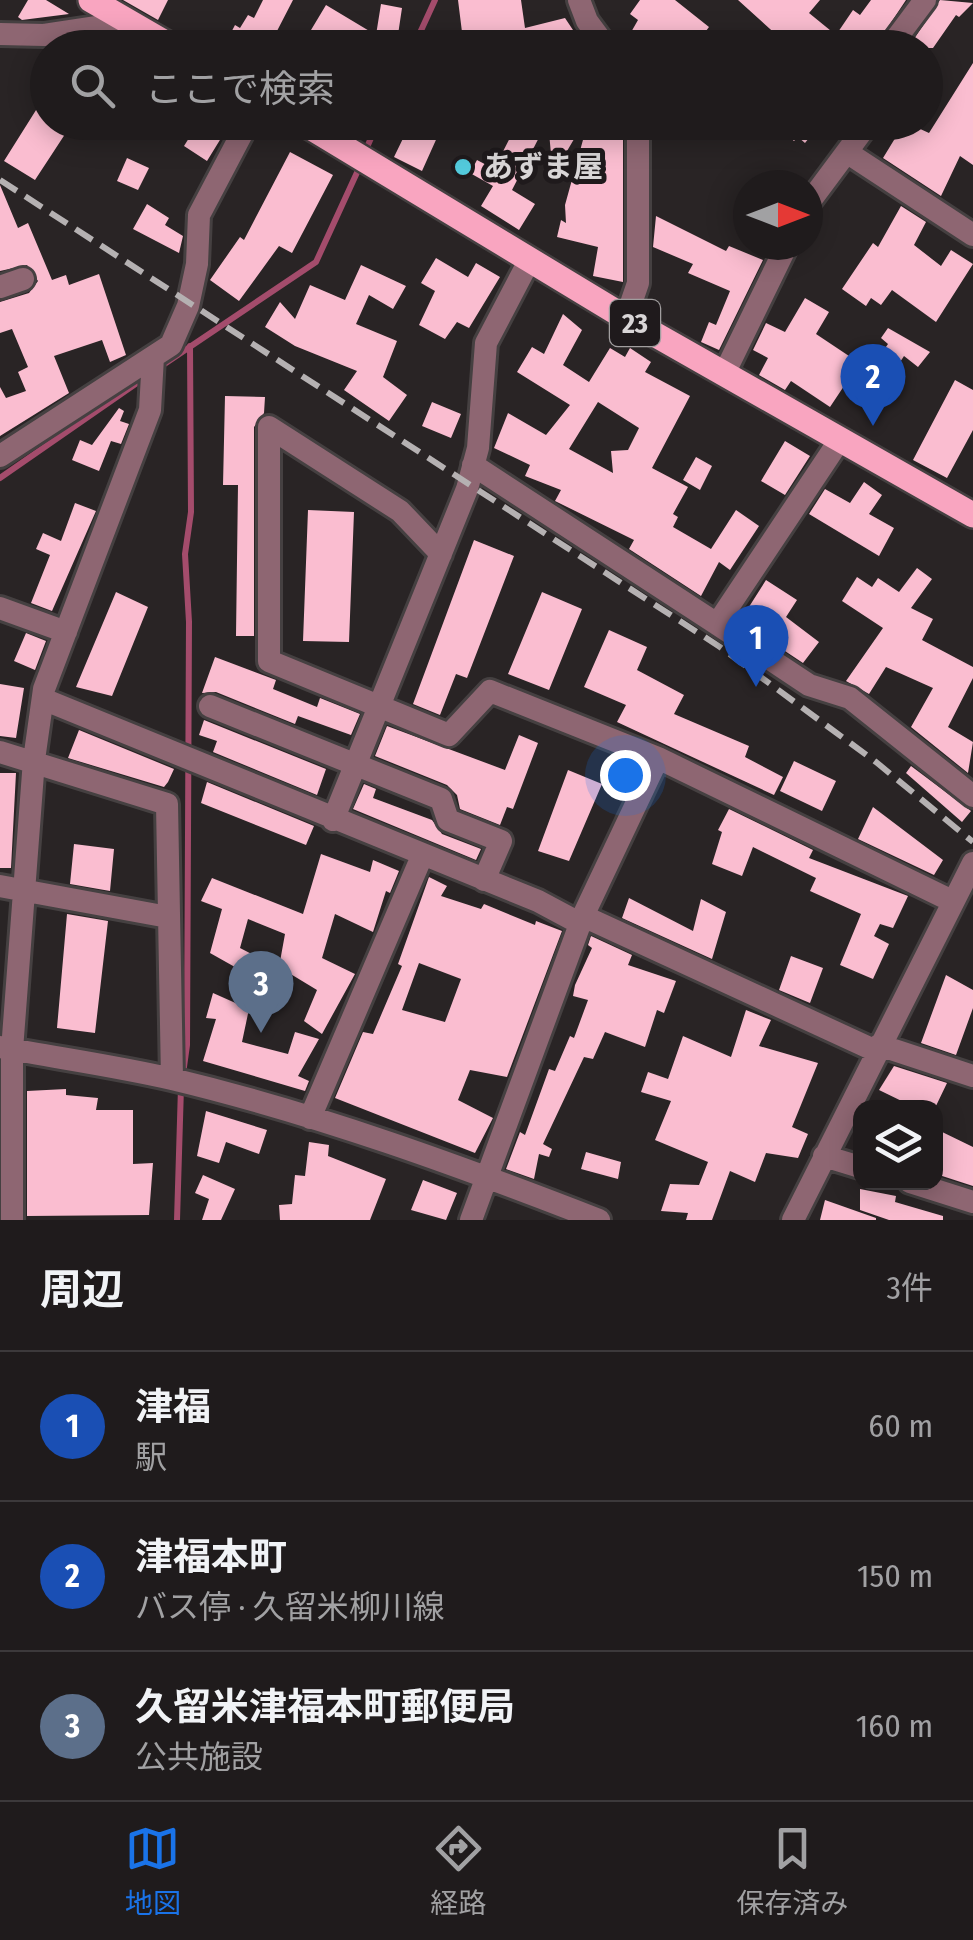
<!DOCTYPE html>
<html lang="ja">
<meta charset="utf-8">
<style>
:root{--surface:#1f1b1c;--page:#272425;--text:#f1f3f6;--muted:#a1a1a3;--line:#3c393b;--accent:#1a73e8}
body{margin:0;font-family:"Fira Sans Condensed","Noto Sans JP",sans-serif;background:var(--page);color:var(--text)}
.controls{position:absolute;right:30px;bottom:30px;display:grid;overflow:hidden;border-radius:20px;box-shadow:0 5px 25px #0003}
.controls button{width:90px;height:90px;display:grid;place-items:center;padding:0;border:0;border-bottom:2px solid var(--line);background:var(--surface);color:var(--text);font:50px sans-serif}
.compass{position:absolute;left:733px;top:170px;width:90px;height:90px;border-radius:50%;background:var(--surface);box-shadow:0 5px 25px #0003;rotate:90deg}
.you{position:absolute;left:625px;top:775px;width:35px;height:35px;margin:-25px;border:8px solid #fff;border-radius:50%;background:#1a73e8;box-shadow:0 0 0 15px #1a73e833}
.badge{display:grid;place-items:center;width:65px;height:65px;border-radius:50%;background:var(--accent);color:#fff;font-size:32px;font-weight:700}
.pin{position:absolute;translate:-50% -82px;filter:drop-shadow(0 2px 5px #0008)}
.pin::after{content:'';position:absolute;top:52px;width:35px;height:30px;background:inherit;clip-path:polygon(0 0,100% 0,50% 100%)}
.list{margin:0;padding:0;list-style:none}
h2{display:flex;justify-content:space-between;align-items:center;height:130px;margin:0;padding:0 40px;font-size:42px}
h2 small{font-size:32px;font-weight:400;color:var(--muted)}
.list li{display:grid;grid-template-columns:65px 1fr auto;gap:30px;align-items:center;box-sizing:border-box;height:150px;padding:0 40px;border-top:2px solid var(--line)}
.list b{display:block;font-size:38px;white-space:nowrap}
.list p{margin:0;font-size:32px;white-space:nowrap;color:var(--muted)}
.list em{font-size:32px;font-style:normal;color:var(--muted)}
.icon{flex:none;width:55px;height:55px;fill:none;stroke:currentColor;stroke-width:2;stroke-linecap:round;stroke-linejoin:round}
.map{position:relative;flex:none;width:973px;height:1220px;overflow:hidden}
.search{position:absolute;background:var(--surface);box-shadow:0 5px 25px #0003;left:30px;right:30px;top:30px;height:110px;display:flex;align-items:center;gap:25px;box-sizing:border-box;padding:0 35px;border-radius:55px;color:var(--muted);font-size:38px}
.sheet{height:580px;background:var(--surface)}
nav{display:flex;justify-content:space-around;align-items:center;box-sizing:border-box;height:140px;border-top:2px solid var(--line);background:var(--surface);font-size:28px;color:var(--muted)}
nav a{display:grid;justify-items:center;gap:5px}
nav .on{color:var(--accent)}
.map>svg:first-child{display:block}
</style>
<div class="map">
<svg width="973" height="1220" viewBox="0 0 973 1220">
<rect width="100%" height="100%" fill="#292425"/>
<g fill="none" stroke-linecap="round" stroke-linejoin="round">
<!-- stream -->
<path stroke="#a44c6c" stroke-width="6" d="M413 48 435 0
M364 154 378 122
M157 369 316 262 360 166
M0 478 147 376
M183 1074 187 1045 189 622 185 554 191 512 190 346
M177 1220 181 1087"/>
</g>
<!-- building -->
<path fill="#fabdd0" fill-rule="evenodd" d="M28 0H46L69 14 22 20 18 17Z
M123 0H168L158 20Z
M263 0H293L277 31 302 45 326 5 376 35 381 4 402 8 396 48H223L235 25 240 28 248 15 254 18Z
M458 0H521L525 28 565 18 585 48H464Z
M640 0H675L709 27 693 48H622L638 20 630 14Z
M738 0H820L809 13 836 35 853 10 860 15 871 0H906L874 48H791Z
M940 0 973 3 959 17 956 15 933 48H908Z
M973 63V165L960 156 941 196 883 158 905 122 929 133Z
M48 91V122H73L35 180 4 161Z
M199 122H231L207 161 184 146Z
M411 122H444L422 171 394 157Z
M518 122H547L512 190 535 204 519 230 481 206 493 186 470 173 477 160 494 169Z
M548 122H584L553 175Z
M772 122H822L805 143 798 137 794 141Z
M606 128V133H623V282L593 276 598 247 557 237 561 220 566 223 565 205 586 129Z
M290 152 333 175 292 253 279 246 239 301 210 280 240 237 244 240Z
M127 158 149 168 138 190 117 181Z
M0 185 18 228 28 223 52 280 66 275 69 285 99 274 126 355 110 362 102 340 54 356 69 393 0 436V387L6 398 26 391 18 372 28 367 12 329 0 333V302L29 293 38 281 27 265 0 271Z
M147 204 169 218 165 225 183 236 179 253 133 229Z
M901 206 926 222 914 245 941 266 951 250 973 264 936 322 892 290 881 305 871 298 866 306 842 289 873 243 878 247Z
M656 216 726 251 729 246 763 260 719 350 701 342 709 322 716 325 730 291 688 273 693 264 653 247Z
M436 258 468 277 476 263 500 277 469 328 457 322 445 339 419 325 435 291 421 283Z
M361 265 406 286 393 309 369 295 356 324 397 341 383 377 407 395 389 421 344 390 357 371 295 346 265 327 280 302 295 319 310 285 345 300Z
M805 298 829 312 816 334 870 370 888 344 881 338 888 328 930 352 918 367 904 356 872 405 844 386 830 407 791 381 785 390 759 375 768 358 753 350 766 323 785 332Z
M563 314 582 330 563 365 589 382 610 348 625 357 630 348 651 362 645 372 690 396 652 468 688 487 673 514 678 517 673 527 711 549 736 510 759 526 730 570 719 562 701 596 629 549 634 540 555 501 561 490 525 476 530 465 494 448 508 413 546 435 570 405 517 372 532 347 544 354ZM598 402 639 428 628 450 611 451 613 473 569 449Z
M955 380 973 390V430L947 478 913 460Z
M225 396 265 397 264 413 254 427V636H236L238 485H223Z
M432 402 461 414 451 438 422 426Z
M119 408 124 411 120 421 129 424 121 444 111 441 99 471 72 460 80 440 92 445Z
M785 441 810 456 785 495 761 481Z
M696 457 712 466 700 490 683 480Z
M864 482 882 495 869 514 894 528 879 556 809 514 825 489 850 503Z
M75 503 96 511 52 611 31 603 50 555 36 549 43 533 61 541Z
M308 510 354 512 349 642 303 641Z
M474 540 514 556 467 678 456 674 440 715 413 704Z
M917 568 932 579 911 608 933 619 922 640 973 667V678L948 727 973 742 968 773 911 727 933 688 886 667 869 694 846 681 883 628 842 601 857 577 872 587 878 578 899 592Z
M766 580 797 600 786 617 819 642 803 663 740 621Z
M116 592 148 607 112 696 76 687Z
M542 592 582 609 549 690 508 674Z
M609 630 647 647 637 670 684 695 674 714 749 746 745 757 783 777 774 795 617 722 626 705 584 687Z
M26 633 46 641 35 670 14 661Z
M215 657 276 680 273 689 317 707 320 698 360 714 351 735 298 716 295 724 216 692 202 693Z
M0 684 24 688 16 738 0 736Z
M204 720 326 769 317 795 213 752 217 741 199 735Z
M387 726 505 770 519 735 538 743 513 809 507 807 500 825 460 809 457 795 447 785 375 756Z
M79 730 174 769 168 782 164 787 68 758Z
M794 761 836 781 822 811 780 791Z
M911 766 971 811 962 822 906 773Z
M568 770 602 784 569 861 538 851Z
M0 773H16L11 868H0Z
M207 782 314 826 306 845 201 803Z
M364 784 376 789 373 798 432 820 442 834 481 849 476 860 353 809Z
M873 807 943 860 934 875 858 839Z
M729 809 813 850 809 858 908 896 893 928 880 924 874 936 889 944 873 979 840 965 861 914 810 891 816 878 753 847 742 876 712 864 722 832 718 830Z
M74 844 114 849 110 891 70 884Z
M321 854 370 872 373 860 399 871 390 893 386 891 373 932 335 914 322 958 355 974 322 1034 304 1021 317 990 279 967 285 934 248 919 240 948 269 963 256 986 242 971 210 953 222 909 201 901 212 878 303 914Z
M429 877 447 886 441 896 481 909 484 904 535 925 536 921 562 931 507 1077 470 1070 458 1100 493 1118 475 1153 335 1098 363 1032 373 1034 402 966 398 964ZM419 963 461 979 445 1022 402 1010Z
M629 898 693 931 701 899 726 912 712 959 622 918Z
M67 914 108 921 95 1033 57 1028Z
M591 936 632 955 628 965 676 981 664 1013 657 1010 645 1047 605 1032 593 1059 584 1057 543 1144 552 1149 549 1157 539 1154 534 1179 506 1169 520 1132 525 1135 549 1069 555 1071 570 1036 574 1038 588 1000 573 996 575 985 592 948 588 945Z
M791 956 823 968 810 1003 779 990Z
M946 975 973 990V1008L956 1055 921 1043Z
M213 993 249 1009 242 1042 288 1054 295 1032 319 1039 298 1076 309 1081 305 1091 203 1061 216 1019 206 1018Z
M746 1010 771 1020 759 1046 818 1063 792 1127 808 1134 798 1158 766 1153 755 1182 730 1171 712 1220H686L688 1213 661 1211 670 1184 699 1185 708 1162 655 1140 671 1101 641 1092 648 1072 668 1079 683 1036 731 1057Z
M894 1066 947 1083 935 1108H916L879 1090Z
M66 1089V1095L98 1098 96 1110H133V1164L153 1163 149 1215 27 1216V1091Z
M206 1111 267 1130 259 1154 226 1142 219 1163 197 1156Z
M936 1129 973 1147V1186L936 1174Z
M309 1142 329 1145 328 1156 386 1179 370 1220H280L279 1205 292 1204 295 1175 305 1176Z
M586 1152 621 1162 618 1179 581 1169Z
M203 1175 235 1189 221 1220H202L209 1199 195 1193Z
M423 1180 457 1193 446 1220 411 1210Z
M860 1189 896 1196 895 1202 943 1216V1220H889L860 1210Z
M825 1200 876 1218V1220H820Z"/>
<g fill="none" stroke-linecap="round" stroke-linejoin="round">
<defs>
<path id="minor" d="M579 0 587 21 607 48
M0 34 44 35 130 22
M889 48 925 0
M848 153 973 235
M808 204 869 122
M0 287 23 279
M626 318 638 283V122
M724 374 787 245
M839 441 717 624 809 685 850 698 973 796
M0 456 171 345 188 306 197 264 199 215 248 122
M473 465 717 624
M441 554 400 511 269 427V661L449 735 490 691 658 758 952 901
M0 608 66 632
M43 699 538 901 581 924
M210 706 441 799 448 820 501 841 484 880
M0 752 167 804 172 1079
M333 820 467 489 478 448 486 343 529 261
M0 886 168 917
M583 916 876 1051
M879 1045 973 1076
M0 1047C57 1058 116 1066 172 1079 318 1114 460 1166 599 1220
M310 1118 422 856
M824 1156 860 1167
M910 1182 973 1202
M12 1220V1050L34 760 44 689 150 410 153 357
M471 1220 583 916 658 758
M793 1220 973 863"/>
<path id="major" d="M91 0 174 48
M302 122 626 318 973 515"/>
</defs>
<!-- minor casing -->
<use href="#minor" stroke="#454041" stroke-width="28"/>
<!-- major casing -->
<use href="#major" stroke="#454041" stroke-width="30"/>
<!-- minor -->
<use href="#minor" stroke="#8e6672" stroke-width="22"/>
<!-- major -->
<use href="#major" stroke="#f9a5c0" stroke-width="25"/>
<!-- rail -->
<path stroke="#b5b1b2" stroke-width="6" stroke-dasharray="20 10" stroke-linecap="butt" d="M0 180 720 647 876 762 973 842"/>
</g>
<!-- markers -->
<circle fill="#53cadc" stroke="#1f1a1c" stroke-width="4" cx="463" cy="167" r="10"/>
<g text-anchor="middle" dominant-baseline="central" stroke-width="10" stroke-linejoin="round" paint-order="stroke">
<!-- shield labels -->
<rect fill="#1f1a1c" stroke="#a19e9f" stroke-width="2.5" x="610" y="300" width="50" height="46" rx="8"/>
<g font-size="28" font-weight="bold" fill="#d9d6d7">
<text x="635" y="323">23</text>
</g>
<!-- poi labels -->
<g font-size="30" font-weight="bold" fill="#d9d6d7" stroke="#1f1a1c" text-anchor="start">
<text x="483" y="167">あずま屋</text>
</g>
</g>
</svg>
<div class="controls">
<button><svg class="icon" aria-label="layers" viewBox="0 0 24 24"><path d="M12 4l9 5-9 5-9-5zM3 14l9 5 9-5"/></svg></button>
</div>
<svg class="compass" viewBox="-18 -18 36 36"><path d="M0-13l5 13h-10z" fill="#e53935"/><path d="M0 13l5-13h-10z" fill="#a1a1a3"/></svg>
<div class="you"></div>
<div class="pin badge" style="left:756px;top:687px;background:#1a4fb4">1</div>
<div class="pin badge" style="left:873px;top:426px;background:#1a4fb4">2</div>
<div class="pin badge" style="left:261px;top:1033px;background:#5c6f8a">3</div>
<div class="search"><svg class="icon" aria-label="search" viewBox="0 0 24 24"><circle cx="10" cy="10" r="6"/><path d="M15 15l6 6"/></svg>ここで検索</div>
</div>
<section class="sheet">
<h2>周辺<small>3件</small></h2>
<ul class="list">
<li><span class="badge" style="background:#1a4fb4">1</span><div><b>津福</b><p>駅</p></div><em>60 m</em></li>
<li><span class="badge" style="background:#1a4fb4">2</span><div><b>津福本町</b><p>バス停 · 久留米柳川線</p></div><em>150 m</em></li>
<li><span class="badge" style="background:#5c6f8a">3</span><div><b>久留米津福本町郵便局</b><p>公共施設</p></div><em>160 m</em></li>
</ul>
</section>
<nav>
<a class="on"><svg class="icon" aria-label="map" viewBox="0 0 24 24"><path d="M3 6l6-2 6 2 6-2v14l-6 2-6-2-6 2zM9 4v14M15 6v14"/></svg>地図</a>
<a><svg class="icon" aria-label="directions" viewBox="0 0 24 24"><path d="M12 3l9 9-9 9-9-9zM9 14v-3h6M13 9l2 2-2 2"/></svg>経路</a>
<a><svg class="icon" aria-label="saved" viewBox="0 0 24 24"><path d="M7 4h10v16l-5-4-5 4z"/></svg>保存済み</a>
</nav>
